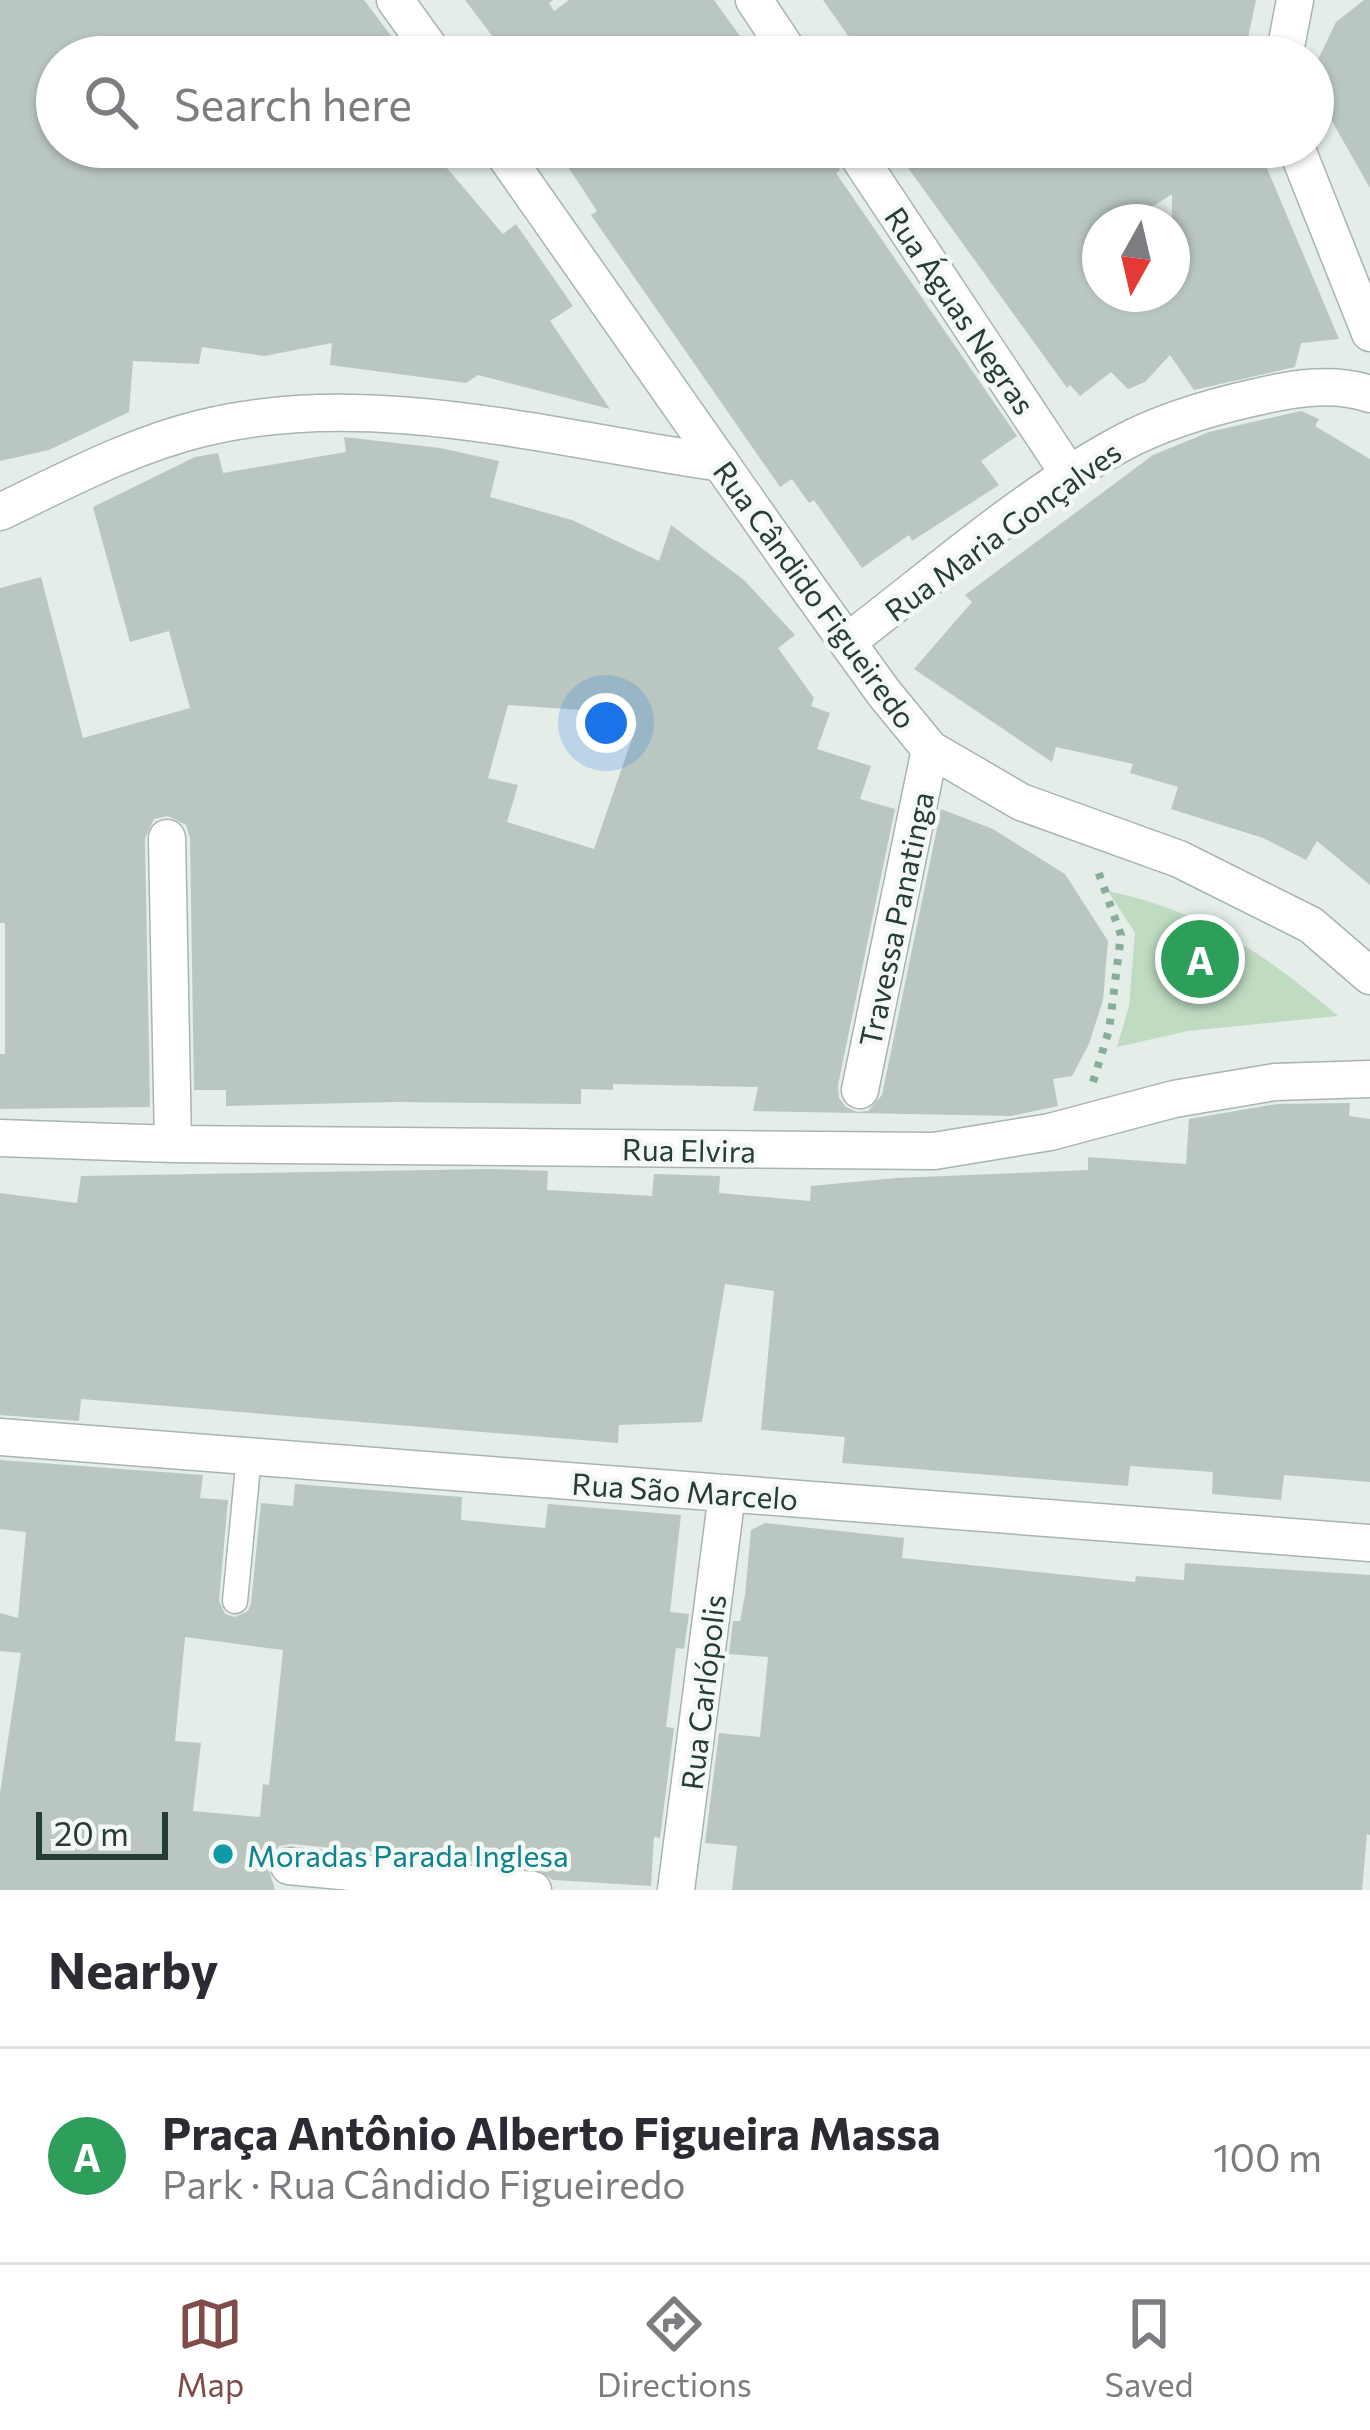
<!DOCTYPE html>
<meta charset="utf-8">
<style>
:root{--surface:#fff;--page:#f7f7f7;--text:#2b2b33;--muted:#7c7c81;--line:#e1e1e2;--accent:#804c4a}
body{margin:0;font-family:Commissioner,sans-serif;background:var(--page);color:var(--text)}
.compass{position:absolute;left:1082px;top:204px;width:108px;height:108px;border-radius:50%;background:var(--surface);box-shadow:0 3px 9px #0004;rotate:188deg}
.scale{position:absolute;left:36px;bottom:30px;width:132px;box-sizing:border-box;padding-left:12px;border:6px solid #253d33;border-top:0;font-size:33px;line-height:42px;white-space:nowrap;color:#253d33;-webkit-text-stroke:9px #f5f9f6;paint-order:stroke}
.you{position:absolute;left:606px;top:723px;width:42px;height:42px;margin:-30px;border:9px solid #fff;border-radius:50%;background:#1a73e8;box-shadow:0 0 0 18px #1a73e833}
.badge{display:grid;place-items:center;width:78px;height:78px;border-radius:50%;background:var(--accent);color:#fff;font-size:39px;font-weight:700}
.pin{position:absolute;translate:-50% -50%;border:6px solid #fff;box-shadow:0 3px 12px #0006}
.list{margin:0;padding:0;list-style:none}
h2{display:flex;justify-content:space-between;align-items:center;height:156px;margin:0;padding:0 48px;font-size:51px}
h2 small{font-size:39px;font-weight:400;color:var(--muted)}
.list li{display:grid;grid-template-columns:78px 1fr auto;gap:36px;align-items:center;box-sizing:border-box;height:216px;padding:0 48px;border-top:3px solid var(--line)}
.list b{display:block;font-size:45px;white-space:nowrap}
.list p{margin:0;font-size:39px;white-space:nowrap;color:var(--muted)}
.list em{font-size:39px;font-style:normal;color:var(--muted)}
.icon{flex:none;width:66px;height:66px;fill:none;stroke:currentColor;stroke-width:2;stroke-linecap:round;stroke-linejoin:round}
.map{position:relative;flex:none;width:1370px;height:1890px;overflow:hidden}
.search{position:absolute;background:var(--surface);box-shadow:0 3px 9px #0004;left:36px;right:36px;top:36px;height:132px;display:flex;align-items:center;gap:30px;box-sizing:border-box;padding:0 42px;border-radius:66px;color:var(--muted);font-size:45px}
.sheet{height:372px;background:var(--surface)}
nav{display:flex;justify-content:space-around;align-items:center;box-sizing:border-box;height:168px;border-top:3px solid var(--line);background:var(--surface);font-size:33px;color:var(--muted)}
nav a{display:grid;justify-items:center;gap:6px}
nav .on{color:var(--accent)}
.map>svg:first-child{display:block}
</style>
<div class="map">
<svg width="1370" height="1890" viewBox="0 0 1370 1890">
<rect width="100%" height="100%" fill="#e4ede8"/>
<!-- green -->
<path fill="#bfdcc2" d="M1108 891C1203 911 1265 954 1338 1016L1188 1031 1117 1047 1129 1006 1135 933Z"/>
<!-- building -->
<path fill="#bac7c0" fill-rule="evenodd" d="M0 0H364L407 57H57V147H429L503 234 516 224 573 306 550 321 610 409 478 375 466 383 330 365 332 343 264 356 202 347 199 364 133 361 129 412 49 450 0 461Z
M465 0H553L549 3 554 11 569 0H714L755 57H508Z
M823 0H1256L1248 38 1208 57H863Z
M1364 0H1370V188L1313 88V70L1336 22Z
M555 147H830L840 170 836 173 1017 436 981 461 999 485 912 541 909 535 862 568 814 500 809 503 792 479 780 487 591 215 597 211Z
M893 147H1258L1339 339 1301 343 1295 367 1194 390 1170 355 1145 382 1128 389 1111 372 1080 396 1070 385 1067 388ZM1172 194V294H1145L1131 304 1124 294H1100V260L1091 247 1100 241V222H1129Z
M1301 411 1319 419 1315 426 1370 459V885L1317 841 1306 860 1263 838 1171 809 1178 787 1130 773 1133 764 1056 747 1052 762 914 669 972 602 965 595 1153 455 1209 432Z
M344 437 440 448 499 461 490 497 572 520 659 561 671 525 744 580 795 635 778 648 814 698 811 706 830 713 817 749 871 766 860 799 895 809 838 1085 839 1098 846 1107 857 1112 868 1111 882 1095 941 809 993 829 1065 874 1108 941 1103 1000 1089 1044 1072 1076 1053 1079 1058 1106 1011 1116 753 1111 758 1087 613 1084V1090L581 1089V1104L395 1102 226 1106V1090H194L190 838 186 825 168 816 154 819 145 838 150 1107 0 1109V1054H5V923H0V588L41 577 83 738 190 708 169 631 130 642 93 507 195 457 218 453 223 473 346 452ZM508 705 597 711 637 724 594 849 507 822 518 785 488 778Z
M1350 1103 1349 1116 1370 1119V1482L1284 1475 1281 1500 1212 1494 1213 1472 1130 1466 1128 1486 842 1463 845 1437 761 1430 774 1291 725 1284 702 1422 619 1425 618 1443 81 1399 79 1421 0 1415V1193L77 1203 81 1176 492 1169 548 1171 547 1190 652 1196 654 1174 720 1176 719 1193 810 1201 811 1186 896 1178 1088 1170V1157L1186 1164 1189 1119 1277 1104Z
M0 1460 203 1475 200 1498 228 1500 219 1601 225 1614 235 1617 248 1611 251 1603 261 1503 293 1506 295 1484 462 1497 461 1520 545 1528 548 1504 681 1515 670 1612 689 1614 684 1649 676 1648 666 1727 674 1728 660 1838 654 1837 651 1886 553 1880 535 1868 291 1844 279 1846 267 1863 275 1890H0V1793L21 1653 0 1651V1613L18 1618 26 1532 0 1529ZM185 1637 283 1650 269 1785 263 1784 260 1817 193 1811 201 1743 175 1741Z
M765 1523 904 1538 902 1558 1135 1582 1136 1576 1184 1580 1185 1563 1370 1575V1835L1367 1834 1362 1890H732L737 1846 705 1843 719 1733 760 1737 768 1657 729 1654 733 1621H740L745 1595 751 1530Z"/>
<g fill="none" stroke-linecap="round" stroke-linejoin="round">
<defs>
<path id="lane" d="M235 1601 249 1456"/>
<path id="street" d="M395 0 436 57
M754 0 792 57
M1284 57 1295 0
M499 147 811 592 884 693 930 749 1021 802 1179 859 1311 925 1370 976
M852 147 1069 474
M1296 147 1370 333
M0 512C65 481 132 445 203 428 370 387 554 439 721 463
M847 642C935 575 1025 495 1122 443 1163 421 1208 408 1252 398 1290 389 1332 381 1370 394
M167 838 173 1144
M860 1090 930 749
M0 1138 173 1144 934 1151 1050 1132 1174 1099 1275 1082 1370 1079
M0 1437 1370 1543
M289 1866 533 1890
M676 1890 727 1494"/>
</defs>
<!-- lane casing -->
<use href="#lane" stroke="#a7b5ae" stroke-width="27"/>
<!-- street casing -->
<use href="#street" stroke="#a7b5ae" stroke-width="39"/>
<!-- path -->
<path stroke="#87ae9c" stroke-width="8" stroke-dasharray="6 9" stroke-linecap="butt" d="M1093 1082 1109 1030 1121 935 1098 871"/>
<!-- lane -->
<use href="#lane" stroke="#fff" stroke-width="24"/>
<!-- street -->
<use href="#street" stroke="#fff" stroke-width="36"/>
</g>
<!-- markers -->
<circle fill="#0f9aa8" stroke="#f5f9f6" stroke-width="4.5" cx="223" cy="1854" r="12"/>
<g text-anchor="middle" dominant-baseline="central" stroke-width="9" stroke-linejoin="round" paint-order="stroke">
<!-- street labels -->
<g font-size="30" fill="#253d33" stroke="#f5f9f6">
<text transform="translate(961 310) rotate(56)">Rua Águas Negras</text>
<text transform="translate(1002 530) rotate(-36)">Rua Maria Gonçalves</text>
<text transform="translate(816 594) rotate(54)">Rua Cândido Figueiredo</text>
<text transform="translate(895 919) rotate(-78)">Travessa Panatinga</text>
<text transform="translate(689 1149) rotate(1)">Rua Elvira</text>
<text transform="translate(685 1490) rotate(4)">Rua São Marcelo</text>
<text transform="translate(702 1692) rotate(-83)">Rua Carlópolis</text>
</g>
<!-- culture labels -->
<g font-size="30" fill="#0d838f" stroke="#f5f9f6" text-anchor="start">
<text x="247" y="1854">Moradas Parada Inglesa</text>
</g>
</g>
</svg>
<svg class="compass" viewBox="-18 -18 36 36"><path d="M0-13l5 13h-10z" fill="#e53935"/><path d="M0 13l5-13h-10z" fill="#7c7c81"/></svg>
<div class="scale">20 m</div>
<div class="you"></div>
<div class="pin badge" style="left:1200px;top:959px;background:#2e9e5b">A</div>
<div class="search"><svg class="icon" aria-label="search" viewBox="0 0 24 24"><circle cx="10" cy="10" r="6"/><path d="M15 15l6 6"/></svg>Search here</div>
</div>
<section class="sheet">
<h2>Nearby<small></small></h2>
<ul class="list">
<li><span class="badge" style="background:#2e9e5b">A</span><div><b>Praça Antônio Alberto Figueira Massa</b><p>Park · Rua Cândido Figueiredo</p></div><em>100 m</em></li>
</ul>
</section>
<nav>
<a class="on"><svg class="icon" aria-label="map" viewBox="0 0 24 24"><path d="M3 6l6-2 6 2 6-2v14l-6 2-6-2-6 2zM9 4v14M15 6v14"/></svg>Map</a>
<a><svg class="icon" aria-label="directions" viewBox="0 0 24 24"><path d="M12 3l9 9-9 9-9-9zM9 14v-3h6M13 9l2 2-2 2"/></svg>Directions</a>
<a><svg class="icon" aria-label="saved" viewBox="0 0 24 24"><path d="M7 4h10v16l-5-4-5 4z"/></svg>Saved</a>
</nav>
